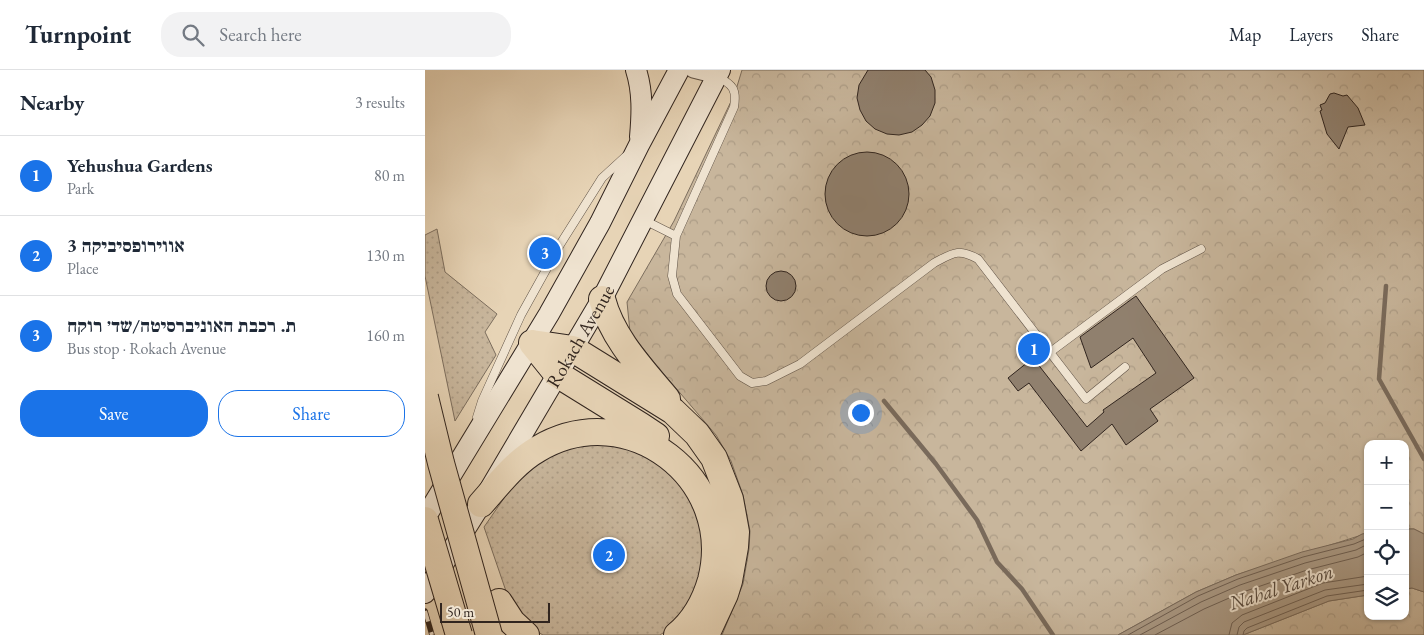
<!DOCTYPE html>
<meta charset="utf-8">
<style>
:root{--surface:#fff;--page:#f2f2f3;--text:#1f2937;--muted:#747a83;--line:#e0e1e3;--accent:#1a73e8}
body{margin:0;font-family:"EB Garamond","Frank Ruhl Libre",serif;background:var(--page);color:var(--text)}
.controls{position:absolute;right:15px;bottom:15px;display:grid;overflow:hidden;border-radius:10px;box-shadow:0 1px 4px #0004}
.controls button{width:45px;height:45px;display:grid;place-items:center;padding:0;border:0;border-bottom:1px solid var(--line);background:var(--surface);color:var(--text);font:25px sans-serif}
.scale{position:absolute;left:15px;bottom:12px;width:110px;box-sizing:border-box;padding-left:5px;border:2px solid #31251f;border-top:0;font-size:14px;line-height:18px;white-space:nowrap;color:#31251f;-webkit-text-stroke:4px #efe3d0;paint-order:stroke}
.you{position:absolute;left:435px;top:342px;width:18px;height:18px;margin:-12px;border:4px solid #fff;border-radius:50%;background:#1a73e8;box-shadow:0 0 0 8px #1a73e833}
.badge{display:grid;place-items:center;width:32px;height:32px;border-radius:50%;background:var(--accent);color:#fff;font-size:16px;font-weight:700}
.pin{position:absolute;translate:-50% -50%;border:2px solid #fff;box-shadow:0 1px 5px #0006}
.list{margin:0;padding:0;list-style:none}
h2{display:flex;justify-content:space-between;align-items:center;height:65px;margin:0;padding:0 20px;font-size:21px}
h2 small{font-size:16px;font-weight:400;color:var(--muted)}
.list li{display:grid;grid-template-columns:32px 1fr auto;gap:15px;align-items:center;box-sizing:border-box;height:80px;padding:0 20px;border-top:1px solid var(--line)}
.list b{display:block;font-size:19px;white-space:nowrap}
.list p{margin:0;font-size:16px;white-space:nowrap;color:var(--muted)}
.list em{font-size:16px;font-style:normal;color:var(--muted)}
.actions{display:flex;gap:10px;padding:15px 20px}
.actions a{flex:1;padding:11px 0;border:1px solid var(--accent);border-radius:20px;text-align:center;font-size:18px;color:var(--accent)}
.actions .main{background:var(--accent);color:#fff}
.icon{flex:none;width:28px;height:28px;fill:none;stroke:currentColor;stroke-width:2;stroke-linecap:round;stroke-linejoin:round}
.map{position:relative;flex:none;width:999px;height:565px;overflow:hidden}
header{display:flex;align-items:center;gap:30px;box-sizing:border-box;height:70px;padding:0 25px;background:var(--surface);border-bottom:1px solid var(--line)}
header strong{font-size:24px}
nav{display:flex;gap:28px;margin-inline-start:auto;font-size:18px}
.search{width:350px;height:45px;background:var(--page);display:flex;align-items:center;gap:12px;box-sizing:border-box;padding:0 18px;border-radius:20px;color:var(--muted);font-size:19px}
main{display:flex}
aside{flex:1;background:var(--surface)}
.map>svg:first-child{display:block}
</style>
<header>
<strong>Turnpoint</strong>
<div class="search"><svg class="icon" aria-label="search" viewBox="0 0 24 24"><circle cx="10" cy="10" r="6"/><path d="M15 15l6 6"/></svg>Search here</div>
<nav><a>Map</a><a>Layers</a><a>Share</a></nav>
</header>
<main>
<aside>
<h2>Nearby<small>3 results</small></h2>
<ul class="list">
<li><span class="badge">1</span><div><b>Yehushua Gardens</b><p>Park</p></div><em>80 m</em></li>
<li><span class="badge">2</span><div><b>אווירופסיביקה 3</b><p>Place</p></div><em>130 m</em></li>
<li><span class="badge">3</span><div><b>ת. רכבת האוניברסיטה/שד׳ רוקח</b><p>Bus stop · Rokach Avenue</p></div><em>160 m</em></li>
</ul>
<div class="actions"><a class="main">Save</a><a>Share</a></div>
</aside>
<div class="map">
<svg width="999" height="565" viewBox="0 0 999 565">
<defs>
<pattern id="grass-dots" width="8" height="8" patternUnits="userSpaceOnUse" patternTransform="scale(1.25)"><rect width="8" height="8" fill="#c8b69c"/><path d="M2 2h.1M6 6h.1" fill="none" stroke="#ac9c86" stroke-width="1.8" stroke-linecap="round"/></pattern>
<pattern id="park-crowns" width="20" height="18" patternUnits="userSpaceOnUse" patternTransform="scale(1.25)"><rect width="20" height="18" fill="#c8b69c"/><path d="M2 6a3 3 0 1 1 6 0M12 15a3 3 0 1 1 6 0" fill="none" stroke="#ac9c86"/></pattern>
</defs>
<rect width="100%" height="100%" fill="#e7d4b6"/>
<filter id="stains"><feTurbulence type="fractalNoise" baseFrequency=".004" numOctaves="4"/><feColorMatrix values="0 0 0 0 .2 0 0 0 0 .09 0 0 0 0 .02 0 0 0 .5 -.17"/></filter>
<radialGradient id="worn" r=".72"><stop offset=".6" stop-color="#630" stop-opacity="0"/><stop offset="1" stop-color="#630" stop-opacity=".3"/></radialGradient>
<!-- grass -->
<path fill="url(#grass-dots)" stroke="#7c6e5e" d="M12 159 20 202 72 244 60 262 71 285 30 351 0 206V165Z
M189 373 240 395 271 435 280 486 267 531 241 561 235 565H118L111 561 83 527 59 457 93 408 102 399 140 378Z"/>
<!-- park -->
<path fill="url(#park-crowns)" stroke="#7c6e5e" d="M317 0H999V464L989 459H980V374H943V463L811 505 771 522 693 565H297L318 514 324 479 325 461 318 425 306 391 291 365 232 296 205 262 202 232 249 151 310 23Z
M987 518 999 522V565H818L904 531 943 525V546H980V519Z"/>
<!-- water -->
<path fill="#a99883" stroke="#796a5b" d="M980 459H989L999 464V522L987 518 980 519Z
M943 463V525L904 531 818 565H693L771 522 811 505 877 482 928 469 937 464Z"/>
<g fill="none" stroke-linecap="round" stroke-linejoin="round">
<!-- shore -->
<path stroke="#6d5e51" stroke-width="1" d="M703 565 773 526 813 509 878 487 929 474 943 468
M715 565 776 532 815 515 880 493 931 480 943 474
M730 565 779 539 818 522 882 500 933 487 943 482
M804 565 807 553 817 545 898 513 943 506
M812 565 814 557 819 552 900 520 943 514
M818 565 819 561 822 558 902 526 943 520"/>
<!-- stream -->
<path stroke="#796a5b" stroke-width="4.5" d="M961 216 954 309 999 389
M459 331 511 394 552 450 572 492 597 519 628 565"/>
</g>
<!-- building -->
<path fill="#90806e" stroke="#31251f" d="M443 0H500L506 7 510 20V33L505 46 497 55 487 62 474 65 462 64 450 59 441 51 435 40 432 28 434 15Z
M909 23 918 26 922 25 933 38 940 55 923 57 914 79 902 64 895 41 897 40 895 35 900 33 905 24Z
M400 124a42 42 0 1 1 84 0a42 42 0 1 1-84 0Z
M341 216a15 15 0 1 1 30 0a15 15 0 1 1-30 0Z
M711 226 769 308 725 339 733 351 701 375 687 354 656 381 604 313 593 321 583 308 608 288 662 357 679 342 678 340 731 303 708 268 666 298 655 267Z"/>
<g fill="none" stroke-linecap="round" stroke-linejoin="round">
<defs>
<path id="service" d="M292 6C308 15 312 19 309 37L251 166 247 206 252 224 315 306 327 313 341 311 375 294 509 193C528 183 533 178 553 189L661 329 700 297
M219 150 251 166
M624 283 737 199 776 179
M52 347 57 331 96 245 136 173 177 108 201 86"/>
<path id="minor" d="M268 0 292 6"/>
<g id="secondary">
<path d="M211 0C218 22 217 44 215 67"/>
<path d="M0 448 124 244 175 153 214 75 254 0"/>
<path id="s1" d="M0 523 56 434 177 229 295 0"/>
</g>
<path id="motorway" d="M177 229C187 268 217 299 242 329
M107 273 148 279 248 341 272 364 289 388 305 429 311 462 310 477 304 511 300 524 281 565
M107 273 132 304 216 356 231 366
M56 434C73 415 90 392 113 379 204 325 312 409 286 510 280 531 269 551 252 565
M74 532 87 552 101 565"/>
</defs>
<!-- service casing -->
<use href="#service" stroke="#5e5145" stroke-width="9"/>
<!-- minor casing -->
<use href="#minor" stroke="#5e5145" stroke-width="17"/>
<!-- secondary casing -->
<use href="#secondary" stroke="#31251f" stroke-width="22"/>
<!-- motorway casing -->
<use href="#motorway" stroke="#31251f" stroke-width="28"/>
<!-- service -->
<use href="#service" stroke="#efe3d0" stroke-width="8"/>
<!-- minor -->
<use href="#minor" stroke="#efe3d0" stroke-width="15"/>
<!-- secondary -->
<use href="#secondary" stroke="#efe3d0" stroke-width="20"/>
<!-- motorway -->
<use href="#motorway" stroke="#e7d4b6" stroke-width="26"/>
<defs>
<path id="rail" d="M0 541 7 565"/>
</defs>
<!-- rail casing -->
<use href="#rail" stroke="#31251f" stroke-width="5.5"/>
<!-- rail -->
<use href="#rail" stroke="#efe3d0" stroke-width="4" stroke-dasharray="11" stroke-linecap="butt"/>
<defs>
<path id="motorway-bridge" d="M0 327 16 393 64 565
M0 450 34 565"/>
</defs>
<!-- motorway-bridge casing -->
<use href="#motorway-bridge" stroke="#31251f" stroke-width="28" stroke-linecap="butt"/>
<!-- motorway-bridge -->
<use href="#motorway-bridge" stroke="#e7d4b6" stroke-width="26"/>
</g>
<g text-anchor="middle" dominant-baseline="central" stroke-width="4" stroke-linejoin="round" paint-order="stroke">
<!-- street labels -->
<g font-size="19" fill="#31251f" stroke="#efe3d0">
<text stroke="none"><textPath href="#s1" startOffset="300">Rokach Avenue</textPath></text>
</g>
<!-- water labels -->
<g font-size="20" font-style="italic" fill="#55483d" stroke="#efe3d0">
<text transform="translate(856 517) rotate(-18)">Nahal Yarkon</text>
</g>
</g>
<rect width="100%" height="100%" filter="url(#stains)"/>
<rect width="100%" height="100%" fill="url(#worn)"/>
</svg>
<div class="controls">
<button>+</button>
<button>−</button>
<button><svg class="icon" aria-label="locate" viewBox="0 0 24 24"><circle cx="12" cy="12" r="6"/><path d="M12 2v4M12 18v4M2 12h4M18 12h4"/></svg></button>
<button><svg class="icon" aria-label="layers" viewBox="0 0 24 24"><path d="M12 4l9 5-9 5-9-5zM3 14l9 5 9-5"/></svg></button>
</div>
<div class="scale">50 m</div>
<div class="you"></div>
<div class="pin badge" style="left:609px;top:279px">1</div>
<div class="pin badge" style="left:184px;top:485px">2</div>
<div class="pin badge" style="left:120px;top:183px">3</div>
</div>
</main>
